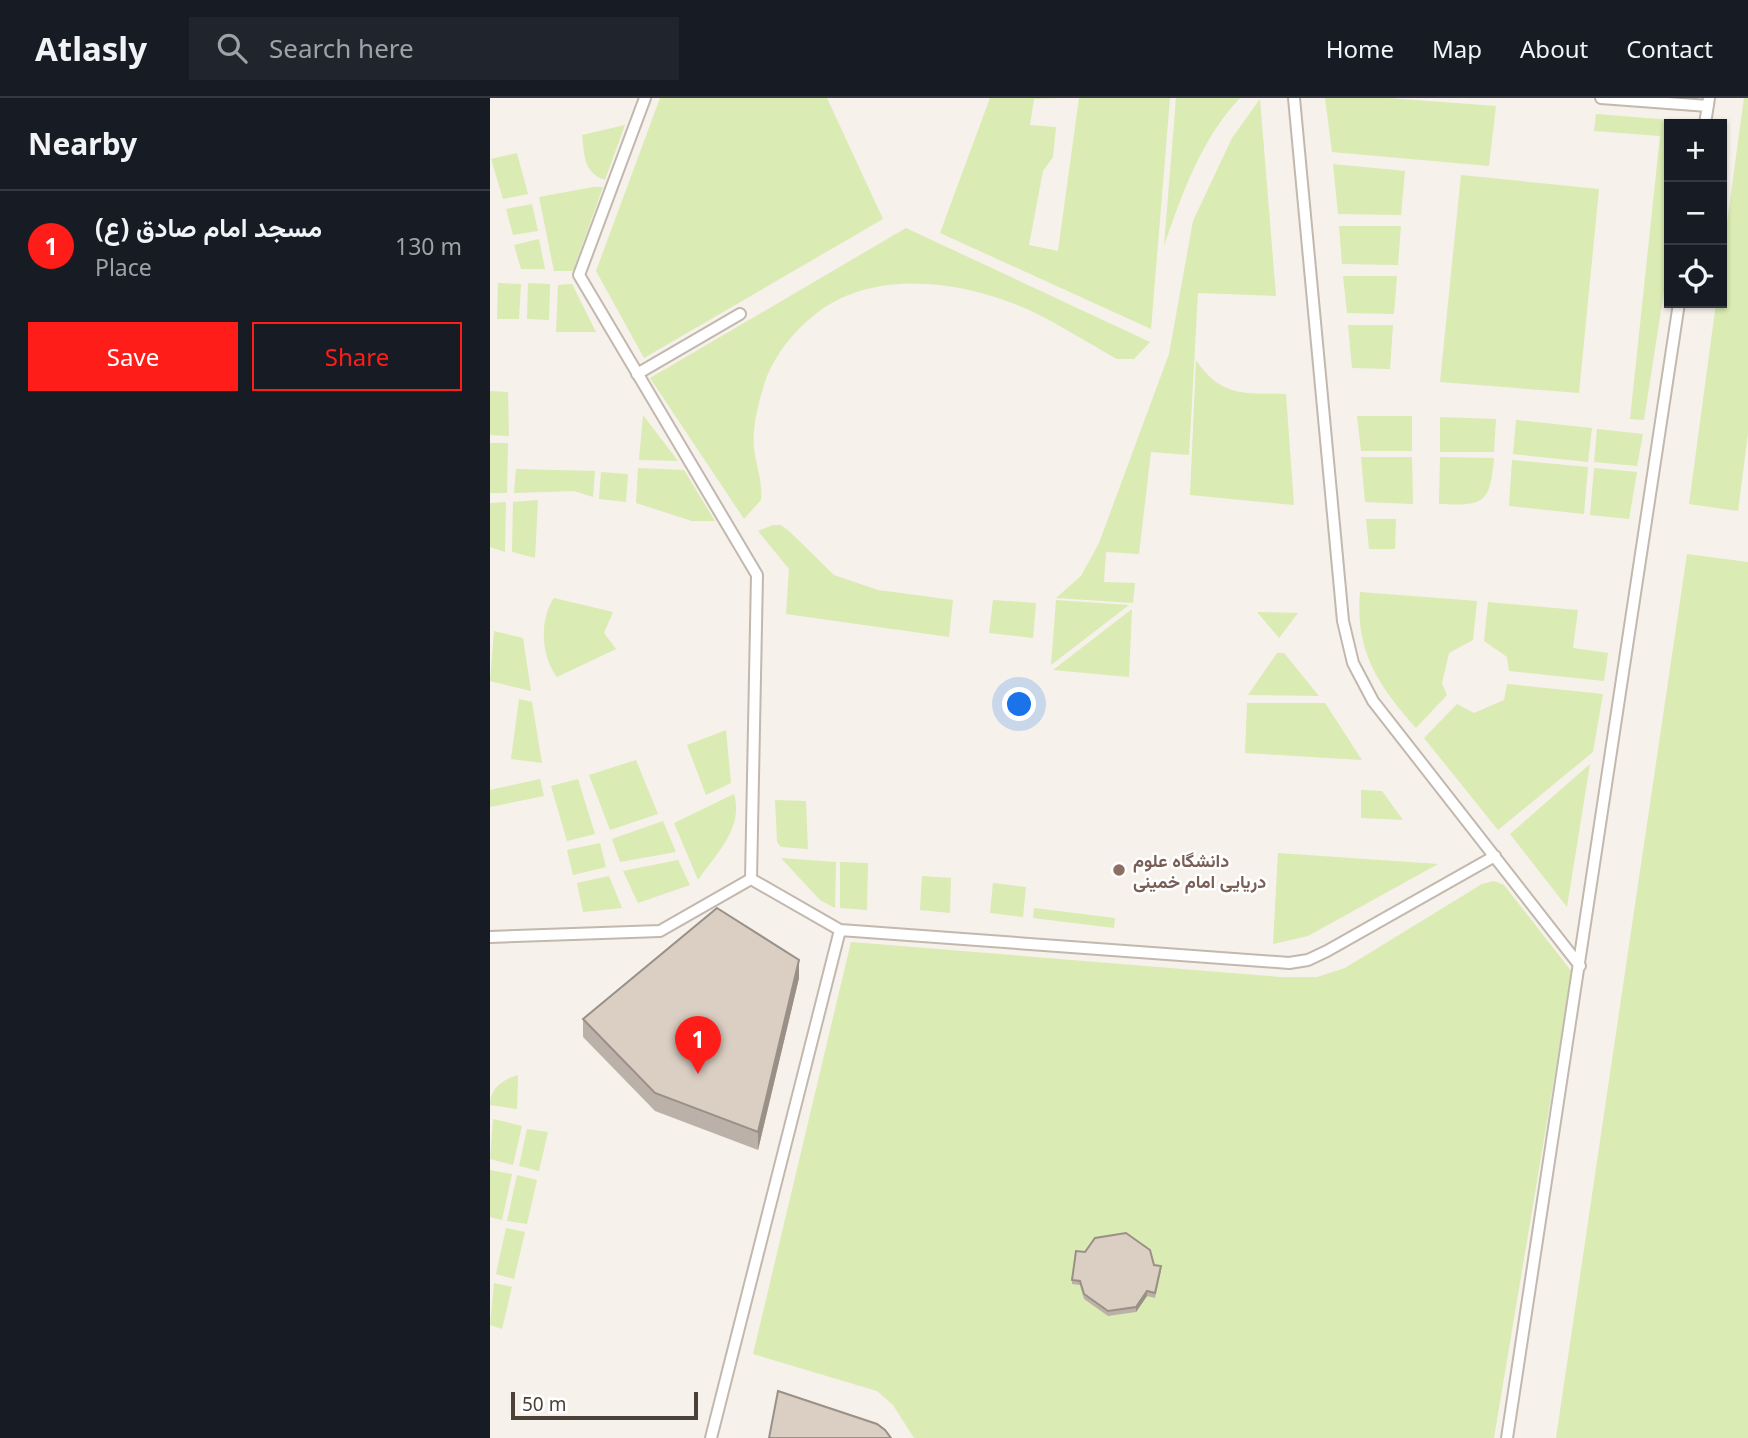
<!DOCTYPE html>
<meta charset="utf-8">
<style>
:root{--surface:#171b24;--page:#20242c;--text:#f1f3f6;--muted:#9ea1a6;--line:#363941;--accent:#ff1d19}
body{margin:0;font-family:"Noto Sans",Vazirmatn,sans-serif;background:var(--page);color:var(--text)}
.controls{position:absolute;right:21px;top:21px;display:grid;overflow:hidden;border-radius:0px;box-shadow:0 2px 5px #0004}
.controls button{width:63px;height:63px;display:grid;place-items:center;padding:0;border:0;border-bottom:2px solid var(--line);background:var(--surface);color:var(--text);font:35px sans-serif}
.scale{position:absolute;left:21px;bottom:18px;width:187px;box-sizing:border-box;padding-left:7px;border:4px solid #4b4138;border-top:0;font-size:19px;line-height:24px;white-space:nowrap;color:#4b4138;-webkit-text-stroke:5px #fff;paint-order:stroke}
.you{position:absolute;left:530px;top:607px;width:24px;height:24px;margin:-18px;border:5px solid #fff;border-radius:50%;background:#1a73e8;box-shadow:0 0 0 10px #1a73e833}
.badge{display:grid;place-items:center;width:46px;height:46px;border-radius:50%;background:var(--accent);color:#fff;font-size:23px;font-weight:700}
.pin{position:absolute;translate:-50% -58px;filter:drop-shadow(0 2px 4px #0008)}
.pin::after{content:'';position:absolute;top:37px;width:24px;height:21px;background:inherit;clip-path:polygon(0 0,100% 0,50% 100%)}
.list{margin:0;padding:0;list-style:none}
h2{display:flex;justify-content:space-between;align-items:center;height:91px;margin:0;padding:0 28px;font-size:30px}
h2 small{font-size:23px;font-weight:400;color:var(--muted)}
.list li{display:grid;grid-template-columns:46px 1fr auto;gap:21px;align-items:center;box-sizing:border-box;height:112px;padding:0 28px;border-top:2px solid var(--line)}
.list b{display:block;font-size:26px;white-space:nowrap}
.list p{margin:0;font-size:23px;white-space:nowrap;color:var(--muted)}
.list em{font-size:23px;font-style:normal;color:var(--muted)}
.actions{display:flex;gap:14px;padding:21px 28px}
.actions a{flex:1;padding:16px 0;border:2px solid var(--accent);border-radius:0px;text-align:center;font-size:24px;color:var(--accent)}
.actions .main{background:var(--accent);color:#fff}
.icon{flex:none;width:38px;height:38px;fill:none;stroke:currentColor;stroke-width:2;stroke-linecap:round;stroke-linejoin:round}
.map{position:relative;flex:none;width:1258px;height:1340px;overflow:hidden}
header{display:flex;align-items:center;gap:42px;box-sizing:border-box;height:98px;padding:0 35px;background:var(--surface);border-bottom:2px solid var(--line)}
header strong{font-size:33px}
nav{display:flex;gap:38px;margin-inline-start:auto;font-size:24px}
.search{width:490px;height:63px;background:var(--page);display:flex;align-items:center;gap:18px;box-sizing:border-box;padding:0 24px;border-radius:0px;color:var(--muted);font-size:26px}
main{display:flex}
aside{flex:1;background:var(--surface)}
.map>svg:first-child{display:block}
</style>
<header>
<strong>Atlasly</strong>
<div class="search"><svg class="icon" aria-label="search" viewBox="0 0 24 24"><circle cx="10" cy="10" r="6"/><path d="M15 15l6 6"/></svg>Search here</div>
<nav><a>Home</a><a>Map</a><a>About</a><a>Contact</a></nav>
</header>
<main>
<aside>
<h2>Nearby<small></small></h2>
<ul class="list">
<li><span class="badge">1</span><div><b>مسجد امام صادق (ع)</b><p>Place</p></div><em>130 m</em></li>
</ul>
<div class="actions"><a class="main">Save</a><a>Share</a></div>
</aside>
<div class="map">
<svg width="1258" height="1340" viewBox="0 0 1258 1340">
<rect width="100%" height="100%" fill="#f6f1eb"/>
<!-- green -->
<path fill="#daebb3" d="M170 0H337L393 121 154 260 106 173Z
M500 0H571L544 1 540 27 566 29 563 59 553 73 539 147 568 153 589 0H680L661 231 450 135Z
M686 0H750C711 41 692 96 674 148Z
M835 0H898L1006 8 999 68 842 54Z
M1254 0H1258V336L1248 413 1199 406 1226 205H1232V161Z
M770 1 786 198 708 195 699 357 661 354 649 456 616 454 614 484 645 485 643 505 566 500 591 478 609 445 679 256 703 123 742 40Z
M1106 16 1182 22 1189 26H1179V161L1154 322 1140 321 1170 38 1104 33Z
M135 27 115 82C93 74 95 58 92 37Z
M27 55 38 96 13 101 1 61Z
M843 66 915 73 911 117 848 116Z
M971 77 1109 91 1089 295 950 284Z
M103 89H113L83 173H64L49 99Z
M42 106 48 133 23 137 16 111Z
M849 128H911L908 167 852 166Z
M416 130 660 244 644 261H627C598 245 569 226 539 212 473 182 380 169 322 219 301 236 282 261 274 287 268 307 262 330 264 350 266 368 273 385 271 402L254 421 160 280Z
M49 141 55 171H31L24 147Z
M853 178H907L904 216 857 215Z
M8 185 31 186 29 221H7Z
M38 185 60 186 59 222 37 221Z
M82 186 106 234H66L68 187Z
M858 227H903L900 271 862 270Z
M706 262C731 300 755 295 796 296L804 407 700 397Z
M0 293 18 294 19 338 0 337Z
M153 317 188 363 149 362Z
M867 318H922V353H871Z
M950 319 1006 321 1004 354H950Z
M1026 322 1102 330 1098 364 1023 356Z
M1107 331 1153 336 1147 368 1104 364Z
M0 345H18L17 395H0Z
M871 359H922L923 406 875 404Z
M950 359 1004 360C1000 406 994 408 949 406Z
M1022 362 1098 369 1094 416 1019 408Z
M148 370 194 372 225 423H202L146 405Z
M1104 370 1147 374 1139 421 1100 417Z
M26 371 105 373 103 399 84 393 24 395Z
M111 374 138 376 136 404 109 401Z
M48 402 45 460 22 454 23 404Z
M16 404 15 454 0 449V405Z
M876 421H906L905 451H879Z
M283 427H291L299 433 344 477 388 492 463 502 459 539 296 516 299 471 268 433Z
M1197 456 1258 464V1340H1066Z
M870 494 987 503 983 542 959 555 952 585 957 597 926 630C888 587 865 554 870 494Z
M64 500 123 514 114 535 126 551 67 579C51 558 49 522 64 500Z
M503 502 546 505 543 540 499 535Z
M566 502 639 507 561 567Z
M998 504 1088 512 1083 550 1118 555 1114 583 1019 573 1017 559 994 543Z
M642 511 639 579 563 572Z
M767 514 808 515 789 540Z
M4 533 33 540 41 593 0 583Z
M787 555H794L829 598 758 597Z
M1017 586 1113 596 1103 654 1008 732 934 640 967 606 984 615 1014 602Z
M29 601 42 604 52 665 21 661Z
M757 605H835L872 662 755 655Z
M236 632 241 685 216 697 197 647Z
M146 662 168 716 120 732 99 677Z
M1100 666 1077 809 1020 736Z
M50 681 54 698 0 709V692Z
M88 681 105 736 77 743 61 688Z
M871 692 892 693 913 722 871 720Z
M244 696C254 730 226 756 208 782L184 725Z
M285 702 316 703 318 751 291 749 287 744Z
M173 723 186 754 130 764 122 741Z
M110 745 116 769 83 777 77 752Z
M788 755 948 766 818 838 783 846Z
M291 760 346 764 345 810 330 802Z
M188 762 200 787 148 805 133 773Z
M350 764 378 765 377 812 350 810Z
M119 778 132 810 93 814 87 785Z
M432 778 461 780 460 815 430 812Z
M1004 783 1014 787 1082 874 1004 1340H424L403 1307 387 1293 263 1256 361 844 790 879H827L855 870 992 786Z
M503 785 536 789 533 819 500 815Z
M544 810 625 820 624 830 543 820Z
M28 977 27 1011 0 1007C0 990 12 982 28 977Z
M3 1021 32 1028 23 1067 0 1061Z
M37 1031 58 1034 49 1073 29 1068Z
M0 1072 22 1076 12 1122 0 1119Z
M27 1077 47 1082 37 1126 17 1123Z
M16 1130 35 1134 24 1181 6 1176Z
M4 1185 22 1189 12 1231 0 1227Z"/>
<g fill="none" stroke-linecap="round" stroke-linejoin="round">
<defs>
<path id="lane" d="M155 0 89 177 267 477 261 781 350 832 799 865 818 862 837 853 1005 758
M804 0 853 523 863 565 883 603 1090 868
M1111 0 1218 8
M1215 26 1219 0
M147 276 250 216
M0 839 170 833 261 781
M221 1340 350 832
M1017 1340 1189 205"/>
</defs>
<!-- lane casing -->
<use href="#lane" stroke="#c2b8ad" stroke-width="14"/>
<!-- lane -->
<use href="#lane" stroke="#fff" stroke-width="10"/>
</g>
<!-- wall -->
<path fill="#bcb1a8" d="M309 880 268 1052 165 1013 93 939V921Z
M664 1167 671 1173 665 1200 657 1198 646 1214 618 1218 594 1201 590 1187 582 1186V1182Z"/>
<!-- shaded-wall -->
<path fill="#999088" d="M309 862V880L268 1052V1034Z
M657 1193V1198L646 1214V1209Z"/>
<!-- building -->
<path fill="#dbcec3" stroke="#999088" stroke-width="2" d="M227 810 309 862 268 1034 165 995 93 921Z
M636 1135 660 1152 664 1167 671 1168 665 1195 657 1193 646 1209 618 1213 594 1196 590 1183 582 1182 586 1153 595 1154 605 1140Z
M288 1293 387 1326 395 1332 401 1340H279Z"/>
<!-- markers -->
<circle fill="#8d6e63" stroke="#fff" stroke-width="2.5" cx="629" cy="772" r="7"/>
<g text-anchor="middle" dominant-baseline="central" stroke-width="5" stroke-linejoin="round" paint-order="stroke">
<!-- education labels -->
<g font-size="18" font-weight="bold" fill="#785e54" stroke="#fff" text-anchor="start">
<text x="643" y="762">دانشگاه علوم<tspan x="643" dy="21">دریایی امام خمینی</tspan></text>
</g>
</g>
</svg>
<div class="controls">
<button>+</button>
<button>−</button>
<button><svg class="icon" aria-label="locate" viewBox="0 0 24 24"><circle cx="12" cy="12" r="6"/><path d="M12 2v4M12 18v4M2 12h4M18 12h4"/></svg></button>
</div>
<div class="scale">50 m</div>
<div class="you"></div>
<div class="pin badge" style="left:208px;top:976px">1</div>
</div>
</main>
